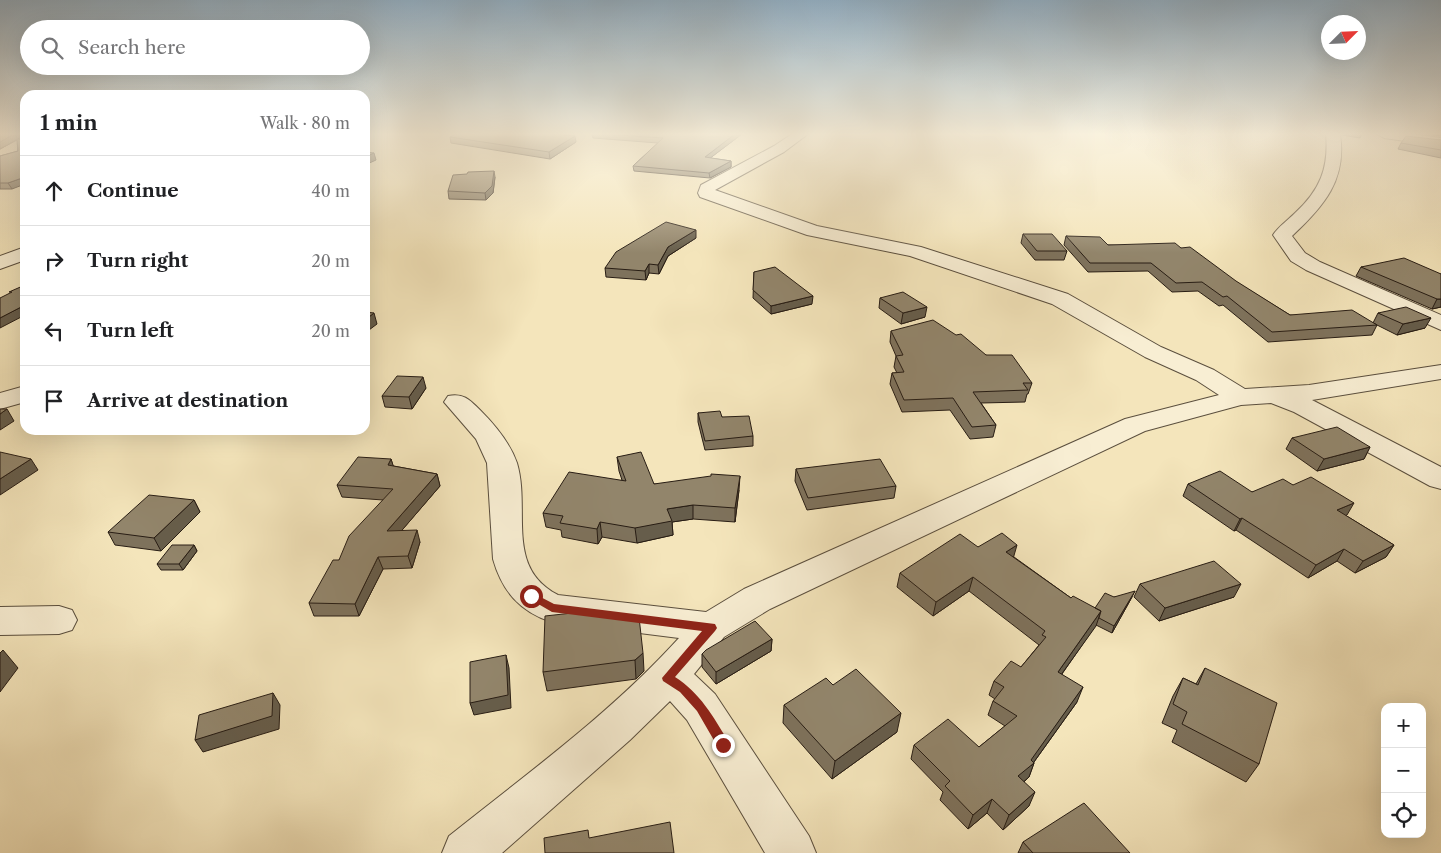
<!DOCTYPE html>
<meta charset="utf-8">
<style>
:root{--surface:#fff;--page:#f6f6f6;--text:#202124;--muted:#757577;--line:#e0e0e0}
body{margin:0;font-family:"Libre Caslon Text",serif;background:var(--page);color:var(--text)}
.controls{position:absolute;right:15px;bottom:15px;display:grid;overflow:hidden;border-radius:10px;box-shadow:0 5px 20px #0002}
.controls button{width:45px;height:45px;display:grid;place-items:center;padding:0;border:0;border-bottom:1px solid var(--line);background:var(--surface);color:var(--text);font:25px sans-serif}
.compass{position:absolute;left:1321px;top:15px;width:45px;height:45px;border-radius:50%;background:var(--surface);box-shadow:0 5px 20px #0002;rotate:66deg}
.stop{position:absolute;width:15px;height:15px;margin:-11px;border:4px solid #8f2418;border-radius:50%;background:#fff}
.stop.end{background:#8f2418;border-color:#fff;box-shadow:0 1px 5px #0008}
.list{margin:0;padding:0;list-style:none}
h2{display:flex;justify-content:space-between;align-items:center;height:65px;margin:0;padding:0 20px;font-size:21px}
h2 small{font-size:16px;font-weight:400;color:var(--muted)}
.list li{display:grid;grid-template-columns:32px 1fr auto;gap:15px;align-items:center;box-sizing:border-box;height:70px;padding:0 20px;border-top:1px solid var(--line)}
.list b{display:block;font-size:19px;white-space:nowrap}
.list em{font-size:16px;font-style:normal;color:var(--muted)}
.icon{flex:none;width:28px;height:28px;fill:none;stroke:currentColor;stroke-width:2;stroke-linecap:round;stroke-linejoin:round}
.map{position:relative;flex:none;width:1441px;height:853px;overflow:hidden}
.search{position:absolute;background:var(--surface);box-shadow:0 5px 20px #0002;left:20px;top:20px;width:350px;height:55px;display:flex;align-items:center;gap:12px;box-sizing:border-box;padding:0 18px;border-radius:28px;color:var(--muted);font-size:19px}
.panel{position:absolute;background:var(--surface);box-shadow:0 5px 20px #0002;left:20px;top:90px;width:350px;height:345px;border-radius:15px}
.map>svg:first-child{display:block}
</style>
<div class="map">
<svg width="1441" height="853" viewBox="0 0 1441 853">
<rect width="100%" height="100%" fill="#f4e5bb"/>
<filter id="stains"><feTurbulence type="fractalNoise" baseFrequency=".004" numOctaves="4"/><feColorMatrix values="0 0 0 0 .2 0 0 0 0 .09 0 0 0 0 .02 0 0 0 .5 -.17"/></filter>
<radialGradient id="worn" r=".72"><stop offset=".6" stop-color="#630" stop-opacity="0"/><stop offset="1" stop-color="#630" stop-opacity=".3"/></radialGradient>
<g fill="none" stroke-linecap="round" stroke-linejoin="round">
<defs>
<path id="minor" d="M792 134H808L784 152 715 190 817 226 921 247 1068 294 1161 347 1214 370 1245 389 1309 385 1441 365V379L1312 400 1441 467V489L1430 486 1294 412 1271 403 1241 405 1145 431 770 609 724 637 694 674 715 694 809 836 816 853H765L687 720 670 701 630 740 502 853H442L449 836C528 773 611 713 679 638L552 622C520 612 502 591 493 559L487 463 476 439 444 402 448 396C463 393 469 399 480 410 495 425 510 443 517 463 531 510 504 567 558 595L706 612 744 589 1125 419 1219 395 1196 380 1145 357 1052 304 910 256 807 235 700 197 698 193 701 185 774 146Z
M1326 134H1340C1347 180 1324 206 1292 236L1305 253 1320 262 1441 315V330L1306 270 1291 261 1273 235C1278 227 1288 220 1295 213 1320 190 1329 168 1326 134Z
M1377 134H1413L1441 138V146L1384 138Z
M25 247V260L0 269V256Z
M25 386V402L0 409V393Z
M59 606 72 610 77 620 72 630 59 634 0 635V607Z"/>
</defs>
<!-- minor casing -->
<use href="#minor" stroke="#5b4f3e" stroke-width="2"/>
<!-- minor -->
<use href="#minor" fill="#f8eed3" fill-rule="evenodd"/>
</g>
<!-- wall -->
<path fill="#7e725c" stroke="#281d14" d="M592 134H742L710 158 731 161V167L710 178 634 171 633 166 658 143 593 138Z
M1341 134H1362L1360 138 1342 135Z
M1424 134H1441V136Z
M450 137 576 142 550 159 451 143Z
M18 139H25L12 189H0V156L18 151 17 140 0 149Z
M1441 140V158L1398 149 1401 143Z
M495 177 493 193 486 200 449 199 448 191Z
M1023 234 1067 251 1064 260H1035L1021 243Z
M1066 236 1108 245 1181 248 1290 315 1373 323 1378 313 1425 328 1397 335 1375 324 1377 325 1372 335 1268 342 1223 305 1219 306 1198 291 1172 292 1148 271 1088 272 1064 245Z
M696 238 668 256 659 274 649 273 646 280 606 277 605 268Z
M1361 267 1441 274V307L1432 309 1356 276Z
M754 272 812 304 771 314 753 298Z
M880 298 925 317 901 324 879 308Z
M891 331 986 355 1032 383 1028 394H1027L1025 402 981 403 996 425 993 437 970 439 950 410 902 412 890 384 892 373H897L894 367 896 356 890 342Z
M426 388 412 409 385 407 382 396Z
M698 413 722 417 753 436V446L705 450 698 422Z
M1292 438 1370 447 1364 459 1317 471 1286 449Z
M617 457 654 484 739 490 735 522 693 519 672 522 673 535 637 543 602 537 598 544 562 537 561 530 546 527 543 513 622 480 619 471Z
M391 459 393 466 437 474 440 486 402 530 420 542 412 568 383 569 359 616H314L309 603 339 560 383 500 342 497 337 485Z
M796 469 896 486 894 498 807 510 795 481Z
M1188 484 1252 492 1293 485 1347 515H1345L1394 545 1386 557 1355 573 1337 561 1308 578 1236 530 1234 531 1183 496Z
M194 500 200 512 161 551 115 545 108 532Z
M194 545 197 551 183 570H161L157 564Z
M978 547 1014 557 1071 598 1095 608 1114 597H1132L1112 633 1096 625 1062 674 1077 702 1034 762V763L1029 777 1024 782 1029 806 1003 830 987 813 968 829 940 800 943 792 911 759 914 745 979 747 1005 726 988 715 993 701 995 699 989 695 994 681 1021 667 1039 645 969 591 933 616 897 587 900 573Z
M1140 584 1234 597 1159 621 1134 597Z
M591 611 644 671 636 679 547 691 543 672Z
M772 639 771 651 716 684 702 667V654Z
M1205 668 1259 764 1246 782 1172 742 1177 730 1162 723 1173 696 1183 678 1196 684Z
M833 685 897 732 832 779 783 723 784 705Z
M1023 842 1130 853H1018Z"/>
<!-- shaded-wall -->
<path fill="#665d4b" stroke="#281d14" d="M14 134H25V135L0 149V142Z
M735 134H742L705 162V157Z
M575 136 576 142 550 159 549 152Z
M374 153 376 160 365 165V157Z
M731 161V167L710 178 709 173Z
M494 171 495 177 493 193 486 200 485 193Z
M25 177V184L12 189 8 183Z
M365 220 368 229 365 230Z
M696 230V238L668 256 659 274 658 265 668 247Z
M649 264V273L646 280 645 271Z
M813 296 812 304 771 314V306Z
M1437 299H1441V307L1432 309Z
M25 305V315L0 328V318Z
M927 307 925 317 901 324 903 313Z
M374 313 377 324 365 333V320Z
M1431 318 1425 328 1397 335 1403 324Z
M423 377 426 388 412 409 409 397Z
M7 409 14 421 0 430V414Z
M1370 447 1364 459 1317 471 1324 459Z
M31 459 38 470 0 495V479Z
M391 459 395 471 388 465Z
M437 474 440 486 391 543 387 531Z
M740 476 739 490 735 522V508Z
M194 500 200 512 161 551 154 538Z
M1354 503 1347 515 1330 522 1337 510Z
M693 505V519L672 522 673 535 637 543 635 528 667 509Z
M1242 518 1236 530 1234 531 1240 519Z
M600 522 602 537 598 544 597 529Z
M417 530 420 542 412 568 408 556Z
M194 545 197 551 183 570 179 564Z
M1017 545 1013 559 1006 552Z
M1394 545 1386 557 1355 573 1363 561Z
M1344 549 1337 561 1308 578 1316 565Z
M378 557 383 569 359 616 355 604Z
M973 577 969 591 933 616 936 602Z
M1241 584 1234 597 1159 621 1165 608Z
M1135 591 1132 597 1112 633 1114 626Z
M1101 611 1096 626 1053 686 1058 672Z
M772 639 771 651 716 684V672Z
M3 650 18 668 0 692V653Z
M643 653 644 671 636 679 635 660Z
M506 655 509 668 511 708 474 715 470 703Z
M1083 687 1077 702 1031 766 1034 763 1029 777 1013 791 1018 776Z
M273 693 280 705 279 729 203 752 195 740Z
M901 713 897 732 832 779 835 761Z
M1035 792 1029 806 1003 830 1009 815Z
M992 799 987 813 968 829 973 815Z"/>
<!-- building -->
<path fill="#92856b" stroke="#281d14" d="M0 134H14L0 142Z
M456 134H556L575 136 549 152 450 137Z
M605 134H735L705 157 731 161 709 173 633 166 663 138Z
M1406 136 1441 140V150L1401 143Z
M17 139H25V177L8 183H0V156L18 151Z
M365 152 374 153 365 157Z
M494 171 492 186 485 193 448 191 453 175 467 174 468 172Z
M666 222 696 230 668 247 658 265 649 264 645 271 605 268 616 252Z
M1023 234H1052L1067 251H1037Z
M1066 236 1100 237 1108 245 1175 243 1181 248 1190 247 1236 281 1290 315 1352 310 1377 325 1272 332 1227 296 1223 297 1202 282 1176 283 1151 263H1090Z
M1404 258 1441 274V299H1437L1361 267Z
M775 267 813 296 771 306 753 290 754 272Z
M25 285V305L0 318V298L12 292H9Z
M903 292 927 307 903 313 880 298Z
M1406 307 1431 318 1403 324 1378 313Z
M365 312 374 313 365 320Z
M933 320 956 335 961 334 986 355H1012L1032 383H1023L1028 390 973 392 996 425 972 427 953 398 904 400 892 373 904 372 896 356 903 355 891 331Z
M397 376 423 377 409 397 382 396Z
M0 409H7L0 414Z
M720 411 722 417 749 416 753 436 705 441 698 413Z
M1337 427 1370 447 1324 459 1292 438Z
M0 452 31 459 0 479Z
M641 452 654 484 711 476V474L740 476 735 508 693 505 667 509 672 521 635 528 600 522 597 529 560 523 563 516 543 513 569 472 626 481 617 457Z
M358 457 391 459 388 465 437 474 387 531 417 530 408 556 378 557 355 604 309 603 333 560H339L349 536 393 489 337 485Z
M880 459 896 486 808 498 796 469Z
M1220 471 1252 492 1283 479 1293 485 1311 477 1354 503 1337 510 1394 545 1363 561 1344 549 1316 565 1242 518 1240 519 1188 484Z
M149 495 194 500 154 538 108 532Z
M1002 533 1017 545 1006 552 1071 598 1073 596 1101 611 1058 672 1083 687 1031 760 1034 763 1018 776 1035 792 1009 815 992 799 973 815 945 786 950 781 914 745 948 719 979 747 1017 716 993 701 1004 687 994 681 1011 661 1021 667 1046 637 1042 635 1045 631 973 577 936 602 900 573 960 534 978 547Z
M172 545H194L179 564H157Z
M1214 561 1241 584 1165 608 1140 584Z
M1135 591 1114 626 1099 618 1101 611 1095 608 1105 593 1114 597Z
M591 611 639 617 643 653 635 660 543 672 545 616Z
M755 621 772 639 716 672 702 654 706 650Z
M506 655 508 695 470 703V662Z
M1205 668 1277 703 1259 764 1182 724 1187 712 1173 704 1183 678 1198 685Z
M856 669 901 713 835 761 784 705 826 678 833 685Z
M273 693 272 716 195 740 199 715Z
M1084 803 1130 853H1033L1023 842Z
M670 822 674 853H545L544 838 588 830 589 838Z"/>
<!-- sky -->
<linearGradient id="sky" x2="0" y2="1"><stop stop-color="#91acbf"/><stop offset="0.53" stop-color="#faf3e0"/><stop offset="1" stop-color="#faf3e0" stop-opacity="0"/></linearGradient>
<rect width="1441" height="253" fill="url(#sky)"/>
<!-- route -->
<path fill="#8f2418" d="M531 592 554 604 715 624 717 628 715 631 675 677C700 693 713 716 728 741L730 745 728 749 723 751 719 749 697 711 680 692 663 681 662 678 702 631 552 612 528 598 526 596 528 593Z"/>
<rect width="100%" height="100%" filter="url(#stains)"/>
<rect width="100%" height="100%" fill="url(#worn)"/>
</svg>
<div class="controls">
<button>+</button>
<button>−</button>
<button><svg class="icon" aria-label="locate" viewBox="0 0 24 24"><circle cx="12" cy="12" r="6"/><path d="M12 2v4M12 18v4M2 12h4M18 12h4"/></svg></button>
</div>
<svg class="compass" viewBox="-18 -18 36 36"><path d="M0-13l5 13h-10z" fill="#e53935"/><path d="M0 13l5-13h-10z" fill="#757577"/></svg>
<div class="stop" style="left:531px;top:596px"></div>
<div class="stop end" style="left:723px;top:745px"></div>
<div class="search"><svg class="icon" aria-label="search" viewBox="0 0 24 24"><circle cx="10" cy="10" r="6"/><path d="M15 15l6 6"/></svg>Search here</div>
<section class="panel">
<h2>1 min<small>Walk · 80 m</small></h2>
<ul class="list">
<li><svg class="icon" aria-label="ahead" viewBox="0 0 24 24"><path d="M12 20V5M6 11l6-6 6 6"/></svg><div><b>Continue</b></div><em>40 m</em></li>
<li><svg class="icon" aria-label="right" viewBox="0 0 24 24"><path d="M7 20v-9h11M14 6l5 5-5 5"/></svg><div><b>Turn right</b></div><em>20 m</em></li>
<li><svg class="icon" aria-label="left" viewBox="0 0 24 24"><path d="M17 20v-9H6M10 6l-5 5 5 5"/></svg><div><b>Turn left</b></div><em>20 m</em></li>
<li><svg class="icon" aria-label="arrive" viewBox="0 0 24 24"><path d="M6 21V4h12l-3 4 3 4H6"/></svg><div><b>Arrive at destination</b></div></li>
</ul>
</section>
</div>
